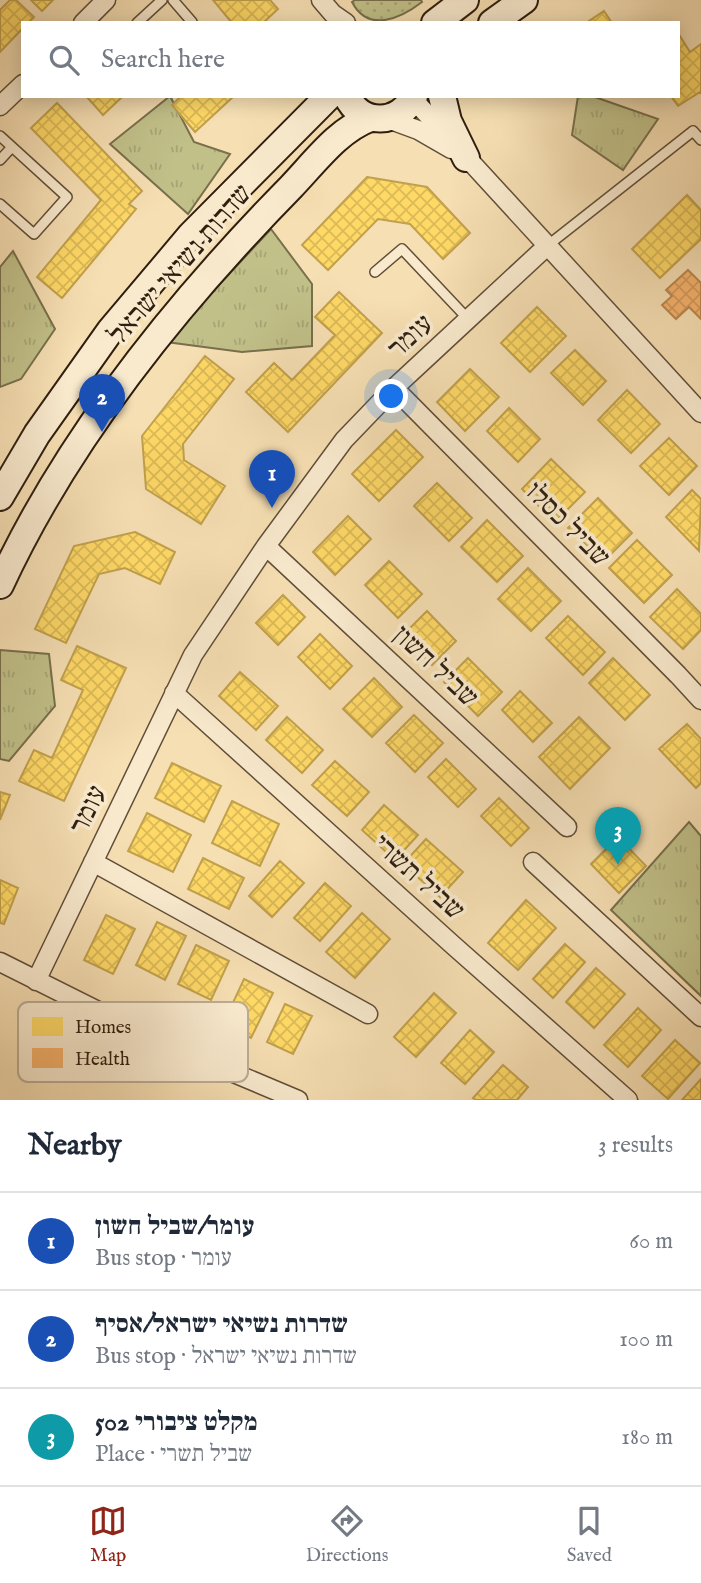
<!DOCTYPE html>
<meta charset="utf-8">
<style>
:root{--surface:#fff;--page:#f2f2f3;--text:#1f2937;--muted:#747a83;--line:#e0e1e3;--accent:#8f2418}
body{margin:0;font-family:"IM FELL English","Frank Ruhl Libre",serif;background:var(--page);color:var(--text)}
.you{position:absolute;left:392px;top:397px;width:24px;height:24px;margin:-18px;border:5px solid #fff;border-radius:50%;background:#1a73e8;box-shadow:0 0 0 10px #1a73e833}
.badge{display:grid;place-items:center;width:46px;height:46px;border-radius:50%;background:var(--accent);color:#fff;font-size:23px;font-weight:700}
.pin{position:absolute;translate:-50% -58px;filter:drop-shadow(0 2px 4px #0008)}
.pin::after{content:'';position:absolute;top:37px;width:24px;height:21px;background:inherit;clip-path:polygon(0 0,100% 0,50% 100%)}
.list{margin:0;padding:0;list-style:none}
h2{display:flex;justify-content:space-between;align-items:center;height:91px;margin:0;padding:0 28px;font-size:30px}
h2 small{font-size:23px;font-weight:400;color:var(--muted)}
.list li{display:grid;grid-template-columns:46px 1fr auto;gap:21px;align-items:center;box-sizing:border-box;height:98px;padding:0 28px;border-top:2px solid var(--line)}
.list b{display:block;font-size:26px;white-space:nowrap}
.list p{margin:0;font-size:23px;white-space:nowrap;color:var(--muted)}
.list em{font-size:23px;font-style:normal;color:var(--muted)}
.icon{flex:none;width:38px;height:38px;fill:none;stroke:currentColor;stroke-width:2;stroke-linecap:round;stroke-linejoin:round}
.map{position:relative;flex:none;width:701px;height:1100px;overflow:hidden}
.search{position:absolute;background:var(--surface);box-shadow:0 4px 18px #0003;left:21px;right:21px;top:21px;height:77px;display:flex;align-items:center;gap:18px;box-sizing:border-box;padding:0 24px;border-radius:0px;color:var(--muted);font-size:26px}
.sheet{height:385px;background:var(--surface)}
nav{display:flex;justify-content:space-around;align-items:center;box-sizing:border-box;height:98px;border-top:2px solid var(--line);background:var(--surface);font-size:19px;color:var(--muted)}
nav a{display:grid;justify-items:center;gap:4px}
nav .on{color:var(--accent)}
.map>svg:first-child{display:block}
</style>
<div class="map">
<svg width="701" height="1100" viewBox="0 0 701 1100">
<defs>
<pattern id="grass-dots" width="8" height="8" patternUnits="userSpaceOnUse" patternTransform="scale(1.75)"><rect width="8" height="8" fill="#c1c089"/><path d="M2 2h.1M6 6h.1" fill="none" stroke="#a6a575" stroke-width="1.8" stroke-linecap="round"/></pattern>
<pattern id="park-tufts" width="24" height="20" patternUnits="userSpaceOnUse" patternTransform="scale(1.75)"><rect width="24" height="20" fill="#c1c089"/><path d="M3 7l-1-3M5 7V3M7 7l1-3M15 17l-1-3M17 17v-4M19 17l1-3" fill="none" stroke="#a6a575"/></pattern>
<pattern id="homes-cross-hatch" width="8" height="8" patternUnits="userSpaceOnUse" patternTransform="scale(1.75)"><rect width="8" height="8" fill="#ffd966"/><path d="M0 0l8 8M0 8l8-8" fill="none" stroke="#dbba57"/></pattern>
<pattern id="health-cross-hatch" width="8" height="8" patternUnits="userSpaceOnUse" patternTransform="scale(1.75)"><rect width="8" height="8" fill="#f6b26b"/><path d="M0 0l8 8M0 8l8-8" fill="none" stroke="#d3995c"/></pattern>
</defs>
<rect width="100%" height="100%" fill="#f6dfb3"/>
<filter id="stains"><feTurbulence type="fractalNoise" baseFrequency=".00286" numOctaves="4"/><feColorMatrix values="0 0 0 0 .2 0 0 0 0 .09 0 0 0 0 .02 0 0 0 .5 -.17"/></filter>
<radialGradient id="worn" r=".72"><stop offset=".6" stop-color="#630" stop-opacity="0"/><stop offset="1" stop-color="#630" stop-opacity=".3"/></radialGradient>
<!-- grass -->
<path fill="url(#grass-dots)" stroke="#786f4c" stroke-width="2" d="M355 0H421L422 2C400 19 368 33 352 2Z"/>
<!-- park -->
<path fill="url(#park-tufts)" stroke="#786f4c" stroke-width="2" d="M170 96 194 142 230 154 188 214 110 144Z
M578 96H592L658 119 623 170 572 135Z
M271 229 312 284V346L242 352 166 342Z
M13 251 55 329 21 379 0 387V267Z
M0 650 49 654 55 706 9 761 0 759Z
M689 822 701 836V996L611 910Z"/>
<!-- homes -->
<path fill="url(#homes-cross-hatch)" stroke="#c1a14c" stroke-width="2" d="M10 0H16L34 17 28 23H23V28L0 52V10Z
M31 0H53L42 11Z
M213 0H270L278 9 263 23H232Z
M604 11 612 23H586Z
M678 33 690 52 701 44V93L700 92 678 106 671 96H678Z
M86 96H123L103 115Z
M181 96H234L195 132 172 105Z
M57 103 142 191 129 204 136 209 62 298 37 277 101 200 31 128Z
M367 177 427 187 470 233 443 259 410 224 378 219 328 270 302 245Z
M687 195 701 210V239L660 278 632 249Z
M339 292 382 333 288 432 246 392 274 363 292 380 335 335 315 317Z
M537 307 566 336 530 372 501 343Z
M575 350 606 381 583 405 551 373Z
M205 356 234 379 183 444 184 460 225 486 201 524 146 489 142 436Z
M470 369 499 397 465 431 437 402Z
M627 390 660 424 631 453 598 420Z
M509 408 540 439 518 462 487 431Z
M396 430 423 457 379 501 352 474Z
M669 438 697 466 669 495 640 466Z
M551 459 585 492 555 522 522 489Z
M437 483 472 518 449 541 414 506Z
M692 490 701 499 699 551 666 517Z
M598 498 632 533 603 562 568 528Z
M348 516 371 539 335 575 313 552Z
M487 520 523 556 497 582 461 547Z
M135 532 175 552 160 584 125 568 99 574 66 643 35 629 74 546Z
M637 540 672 575 644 603 609 568Z
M389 561 422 594 398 618 365 585Z
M528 568 561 601 531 631 498 599Z
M677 589 701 614V630L683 649 650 617Z
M283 595 305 617 278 645 256 623Z
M427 611 456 641 432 665 402 636Z
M568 616 605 652 583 675 546 638Z
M320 634 352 666 330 689 298 657Z
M77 646 126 668 64 801 19 781 34 750 52 758 83 690 61 680Z
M468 658 502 692 478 716 444 682Z
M613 658 650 695 625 720 589 683Z
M240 672 278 706 256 730 219 696Z
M374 678 402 707 372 737 343 709Z
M520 691 552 723 533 742 502 710Z
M414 715 443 743 415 772 386 743Z
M287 717 323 750 302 773 266 740Z
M579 717 610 748 570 789 539 757Z
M687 724 701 739V783L696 788 659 749Z
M446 759 476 789 458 807 428 777Z
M335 761 369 792 347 816 312 785Z
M172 763 221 786 204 822 155 798Z
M0 792 10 795 0 820Z
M499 798 529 828 511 846 481 816Z
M232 801 279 824 260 866 212 843Z
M384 805 418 835 395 860 362 830Z
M147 813 191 835 173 872 128 851Z
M618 837 646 866 619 893 591 864Z
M426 839 463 872 440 897 403 864Z
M203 858 244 878 229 909 188 889Z
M280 861 304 883 272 917 249 896Z
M0 880 18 888 4 924 0 923Z
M325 883 351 906 320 941 294 918Z
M526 900 556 928 518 970 488 943Z
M362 913 390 939 355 978 326 952Z
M106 915 135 929 113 974 84 960Z
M157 922 186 936 165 980 136 965Z
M565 944 585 962 553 998 533 979Z
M196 945 229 961 211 1000 178 984Z
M596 968 625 994 594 1028 566 1002Z
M244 979 273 993 251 1038 223 1024Z
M434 993 456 1013 416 1057 394 1037Z
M285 1004 312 1016 293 1054 267 1042Z
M638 1008 661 1030 628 1067 604 1045Z
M470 1030 494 1052 465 1084 441 1063Z
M675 1040 700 1063 668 1099 642 1076Z
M503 1065 528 1087 517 1100H476L473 1098Z
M701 1079V1100H682Z"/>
<!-- health -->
<path fill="url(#health-cross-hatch)" stroke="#ba864f" stroke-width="2" d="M688 270 701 283V319L689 307 676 319 662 305 672 296 666 290Z"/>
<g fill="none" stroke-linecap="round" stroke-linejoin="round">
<defs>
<path id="lane" d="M173 0 192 22
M137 23 162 0
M0 136 67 197 34 234 0 204
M0 160 12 147
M547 246 693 131 701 140
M375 272 402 249 468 319"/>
<path id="street" d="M321 0 333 14 346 23
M83 23 106 0
M413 99 701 413
M0 106 23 84
M388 119 418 130 451 149
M394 388 678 675 701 700
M266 546 567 827
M174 693 454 946 628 1100
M93 862 368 1014
M533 862 701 1017
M0 962 160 1042 298 1100
M36 981 193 655 266 546 344 440 394 388 547 246"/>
<path id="secondary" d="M435 23 465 0
M492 23 524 0
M347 96C361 127 400 125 414 96
M442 96 448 121 466 158
M0 497 37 434 110 331 191 235 329 96
M0 585C68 438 178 302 291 187 315 162 338 130 370 118"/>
</defs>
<!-- lane casing -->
<use href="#lane" stroke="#614e38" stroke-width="12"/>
<!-- street casing -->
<use href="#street" stroke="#614e38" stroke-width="21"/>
<!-- secondary casing -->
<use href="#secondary" stroke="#2f1e0f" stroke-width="30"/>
<!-- lane -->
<use href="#lane" stroke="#f9eace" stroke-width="9"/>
<!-- street -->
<use href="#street" stroke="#f9eace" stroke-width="18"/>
<!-- secondary -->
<use href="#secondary" stroke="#f9eace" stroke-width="26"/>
</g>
<g text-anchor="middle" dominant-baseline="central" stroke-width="7" stroke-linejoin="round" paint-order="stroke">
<!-- street labels -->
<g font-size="28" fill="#2f1e0f" stroke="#f9eace">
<text transform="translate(181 265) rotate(-49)">שדרות נשיאי ישראל</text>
<text transform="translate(411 337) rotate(-43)">עומר</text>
<text transform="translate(567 525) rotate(45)">שביל כסלו</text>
<text transform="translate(435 667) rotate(43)">שביל חשון</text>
<text transform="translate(89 810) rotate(-64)">עומר</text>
<text transform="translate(418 878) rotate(42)">שביל תשרי</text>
</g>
</g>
<!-- legend -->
<rect x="18" y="1002" width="230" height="80" rx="10" fill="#f9eace" stroke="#bcad95" stroke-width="2"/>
<rect x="32" y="1017" width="31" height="19" fill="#ffd966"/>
<rect x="32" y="1048" width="31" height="20" fill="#f6b26b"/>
<g font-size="19" fill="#2f1e0f">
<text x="75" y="1033">Homes</text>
<text x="75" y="1065">Health</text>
</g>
<rect width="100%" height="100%" filter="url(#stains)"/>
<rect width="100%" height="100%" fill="url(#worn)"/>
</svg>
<div class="you"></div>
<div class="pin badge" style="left:272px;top:508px;background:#1a4fb4">1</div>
<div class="pin badge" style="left:102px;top:432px;background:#1a4fb4">2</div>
<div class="pin badge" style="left:618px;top:865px;background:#0f9aa8">3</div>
<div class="search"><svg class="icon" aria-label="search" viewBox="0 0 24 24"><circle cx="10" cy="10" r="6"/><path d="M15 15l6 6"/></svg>Search here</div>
</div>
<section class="sheet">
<h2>Nearby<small>3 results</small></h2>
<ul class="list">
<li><span class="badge" style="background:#1a4fb4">1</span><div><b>עומר/שביל חשון</b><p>Bus stop · עומר</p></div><em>60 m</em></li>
<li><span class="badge" style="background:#1a4fb4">2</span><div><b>שדרות נשיאי ישראל/אסיף</b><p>Bus stop · שדרות נשיאי ישראל</p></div><em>100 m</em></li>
<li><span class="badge" style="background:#0f9aa8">3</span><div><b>מקלט ציבורי 502</b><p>Place · שביל תשרי</p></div><em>180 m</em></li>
</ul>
</section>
<nav>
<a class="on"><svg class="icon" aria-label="map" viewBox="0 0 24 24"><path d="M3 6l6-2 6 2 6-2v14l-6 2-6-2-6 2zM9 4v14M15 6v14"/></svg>Map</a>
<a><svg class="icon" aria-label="directions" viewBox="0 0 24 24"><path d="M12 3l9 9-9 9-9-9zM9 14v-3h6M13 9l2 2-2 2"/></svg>Directions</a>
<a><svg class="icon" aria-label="saved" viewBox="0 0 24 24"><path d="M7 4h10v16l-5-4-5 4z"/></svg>Saved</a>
</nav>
